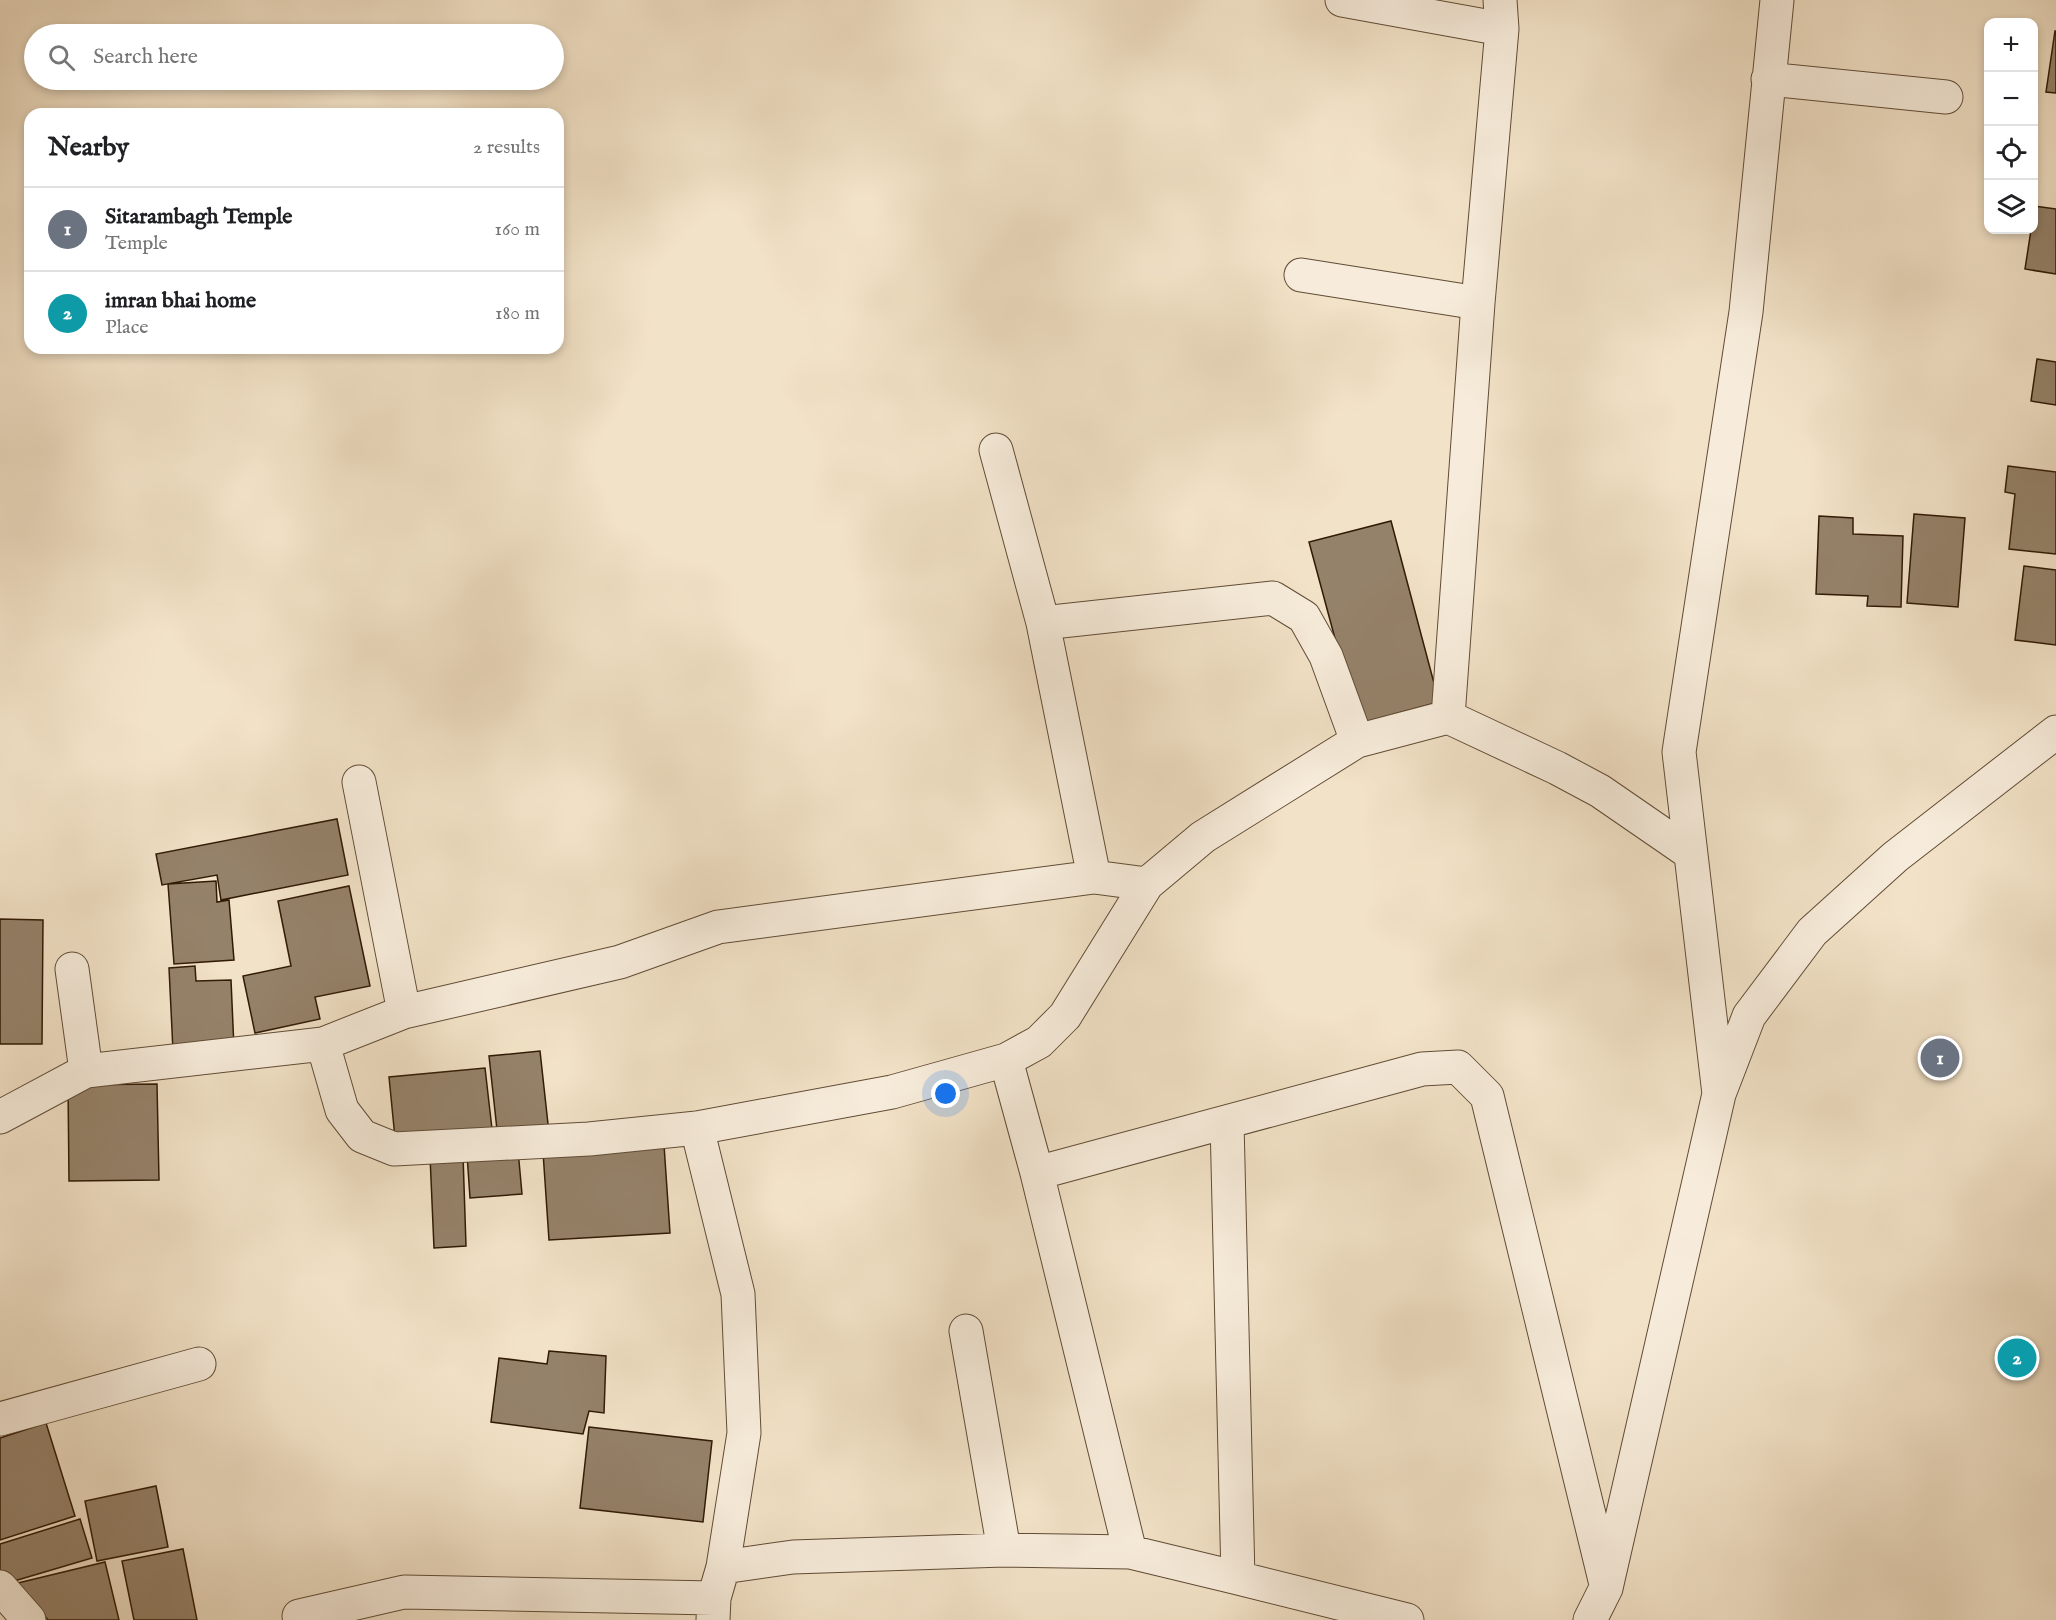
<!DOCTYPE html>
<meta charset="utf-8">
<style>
:root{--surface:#fff;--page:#f2f2f2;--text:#202124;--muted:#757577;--line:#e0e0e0;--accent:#8f2418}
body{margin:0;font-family:"IM FELL English",serif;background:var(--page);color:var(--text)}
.controls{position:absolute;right:18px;top:18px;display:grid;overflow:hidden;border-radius:12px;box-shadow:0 3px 9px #0003}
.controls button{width:54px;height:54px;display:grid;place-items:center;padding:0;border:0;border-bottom:2px solid var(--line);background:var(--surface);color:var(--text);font:30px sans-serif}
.you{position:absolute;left:946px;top:1094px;width:21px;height:21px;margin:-15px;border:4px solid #fff;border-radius:50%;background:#1a73e8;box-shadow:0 0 0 9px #1a73e833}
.badge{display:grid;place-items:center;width:39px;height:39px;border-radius:50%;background:var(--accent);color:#fff;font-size:20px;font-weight:700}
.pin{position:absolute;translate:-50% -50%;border:3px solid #fff;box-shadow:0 2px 6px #0006}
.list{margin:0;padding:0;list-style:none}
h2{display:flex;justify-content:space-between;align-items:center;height:78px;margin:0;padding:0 24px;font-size:26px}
h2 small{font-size:20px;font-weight:400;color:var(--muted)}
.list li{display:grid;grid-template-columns:39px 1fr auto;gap:18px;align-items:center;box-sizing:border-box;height:84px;padding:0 24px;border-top:2px solid var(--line)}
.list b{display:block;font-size:22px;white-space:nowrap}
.list p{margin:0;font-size:20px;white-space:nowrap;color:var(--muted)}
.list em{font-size:20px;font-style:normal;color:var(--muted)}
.icon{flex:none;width:33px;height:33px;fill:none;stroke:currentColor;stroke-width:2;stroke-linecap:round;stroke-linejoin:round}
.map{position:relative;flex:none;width:2056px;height:1620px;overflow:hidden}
.search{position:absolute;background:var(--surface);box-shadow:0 3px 9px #0003;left:24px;top:24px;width:540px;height:66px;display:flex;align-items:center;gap:15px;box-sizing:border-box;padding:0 21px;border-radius:33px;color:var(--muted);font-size:22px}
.panel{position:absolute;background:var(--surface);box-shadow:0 3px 9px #0003;left:24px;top:108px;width:540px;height:246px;border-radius:18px}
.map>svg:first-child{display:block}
</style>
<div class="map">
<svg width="2056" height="1620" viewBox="0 0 2056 1620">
<rect width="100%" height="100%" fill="#f2e2c7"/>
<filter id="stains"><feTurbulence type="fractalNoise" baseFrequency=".00333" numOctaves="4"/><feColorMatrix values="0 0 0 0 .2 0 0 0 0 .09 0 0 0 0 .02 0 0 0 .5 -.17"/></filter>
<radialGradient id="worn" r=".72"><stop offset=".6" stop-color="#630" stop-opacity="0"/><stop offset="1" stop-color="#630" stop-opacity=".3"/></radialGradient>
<!-- building -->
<path fill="#95826a" stroke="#311a05" stroke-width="1.5" d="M2055 31H2056V93L2046 92Z
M2034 206 2056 209V274L2025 269 2031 230H2034Z
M2037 359 2056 362V405L2031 401Z
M2008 466 2056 472V554L2009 549 2015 494 2005 492Z
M1914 514 1965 518 1958 607 1907 603Z
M1819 516 1853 518V534L1903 536 1901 607 1867 606 1868 596 1816 594Z
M1391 521 1439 702 1358 724 1309 542Z
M2024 566 2056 570V645L2015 640Z
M337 819 348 875 221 900 217 875 162 885 156 854Z
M216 881 217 902 229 900 234 960 174 964 168 884Z
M349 886 370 986 315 997 320 1019 255 1033 243 976 291 966 278 901Z
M0 919 43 920 42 1044H0Z
M195 966 196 981 231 980 234 1048 173 1051 169 968Z
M540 1051 549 1133 498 1139 489 1056Z
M485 1068 492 1129 395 1138 389 1077Z
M157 1084 159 1180 69 1181 68 1085Z
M664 1145 670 1233 549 1240 543 1152Z
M518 1150 522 1194 470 1198 467 1154Z
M463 1155 466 1246 434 1248 430 1156Z
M549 1351 606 1356 604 1413 589 1411 583 1434 491 1422 499 1358 547 1364Z
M46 1423 75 1516 0 1540V1438Z
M589 1427 712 1441 703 1522 580 1508Z
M156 1486 168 1547 97 1561 85 1501Z
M80 1519 92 1558 4 1584 0 1571V1544Z
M183 1549 197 1620H134L122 1561Z
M105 1562 119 1620H48L18 1583Z"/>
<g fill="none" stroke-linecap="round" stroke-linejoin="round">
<defs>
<path id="minor" d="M1342 0 1502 29
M1500 0 1502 29 1478 303 1448 717 1557 768 1600 791 1690 853
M1768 79 1946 97
M1301 275 1478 303
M996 450 1043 623 1094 877
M1043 623 1273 598 1304 617 1326 656 1357 741
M359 782 404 1012
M72 969 86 1071
M323 1044 342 1110 362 1136 394 1149 589 1139 697 1128 892 1092 1006 1060 1039 1042 1065 1016 1147 884
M1006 1060 1037 1173 1130 1552
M1719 1094 1679 752 1746 312 1777 0
M0 1117 86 1071 323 1044 404 1012 620 962 718 927 1094 877 1147 884 1203 837 1357 741 1448 717
M1227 1122 1238 1578 1407 1620
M697 1128 738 1294 744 1433 723 1567 714 1598 713 1620
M1037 1173 1422 1069 1458 1067 1487 1096 1605 1580
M966 1331 1004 1550
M0 1419 199 1364
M723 1567 793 1557 1004 1550 1130 1552 1238 1578
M0 1587 29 1620
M299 1616 404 1592 714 1598
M1590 1620 1606 1588 1719 1094 1749 1016 1812 932 1895 857 2056 732"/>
</defs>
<!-- minor casing -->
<use href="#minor" stroke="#614c36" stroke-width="35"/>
<!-- minor -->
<use href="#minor" stroke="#f7ecdb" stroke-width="33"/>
</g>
<rect width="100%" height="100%" filter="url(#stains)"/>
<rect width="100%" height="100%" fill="url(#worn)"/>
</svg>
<div class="controls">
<button>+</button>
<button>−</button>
<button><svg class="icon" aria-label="locate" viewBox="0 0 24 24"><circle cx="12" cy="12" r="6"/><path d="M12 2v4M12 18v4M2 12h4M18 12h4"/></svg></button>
<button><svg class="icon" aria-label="layers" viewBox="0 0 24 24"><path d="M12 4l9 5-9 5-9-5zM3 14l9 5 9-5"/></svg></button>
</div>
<div class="you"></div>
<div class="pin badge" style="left:1940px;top:1058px;background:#6b7280">1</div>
<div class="pin badge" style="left:2017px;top:1358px;background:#0f9aa8">2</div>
<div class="search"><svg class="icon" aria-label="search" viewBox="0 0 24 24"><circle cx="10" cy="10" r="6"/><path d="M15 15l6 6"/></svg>Search here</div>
<section class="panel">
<h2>Nearby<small>2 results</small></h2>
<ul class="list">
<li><span class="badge" style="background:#6b7280">1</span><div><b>Sitarambagh Temple</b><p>Temple</p></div><em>160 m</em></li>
<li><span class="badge" style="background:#0f9aa8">2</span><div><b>imran bhai home</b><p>Place</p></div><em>180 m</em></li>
</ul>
</section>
</div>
